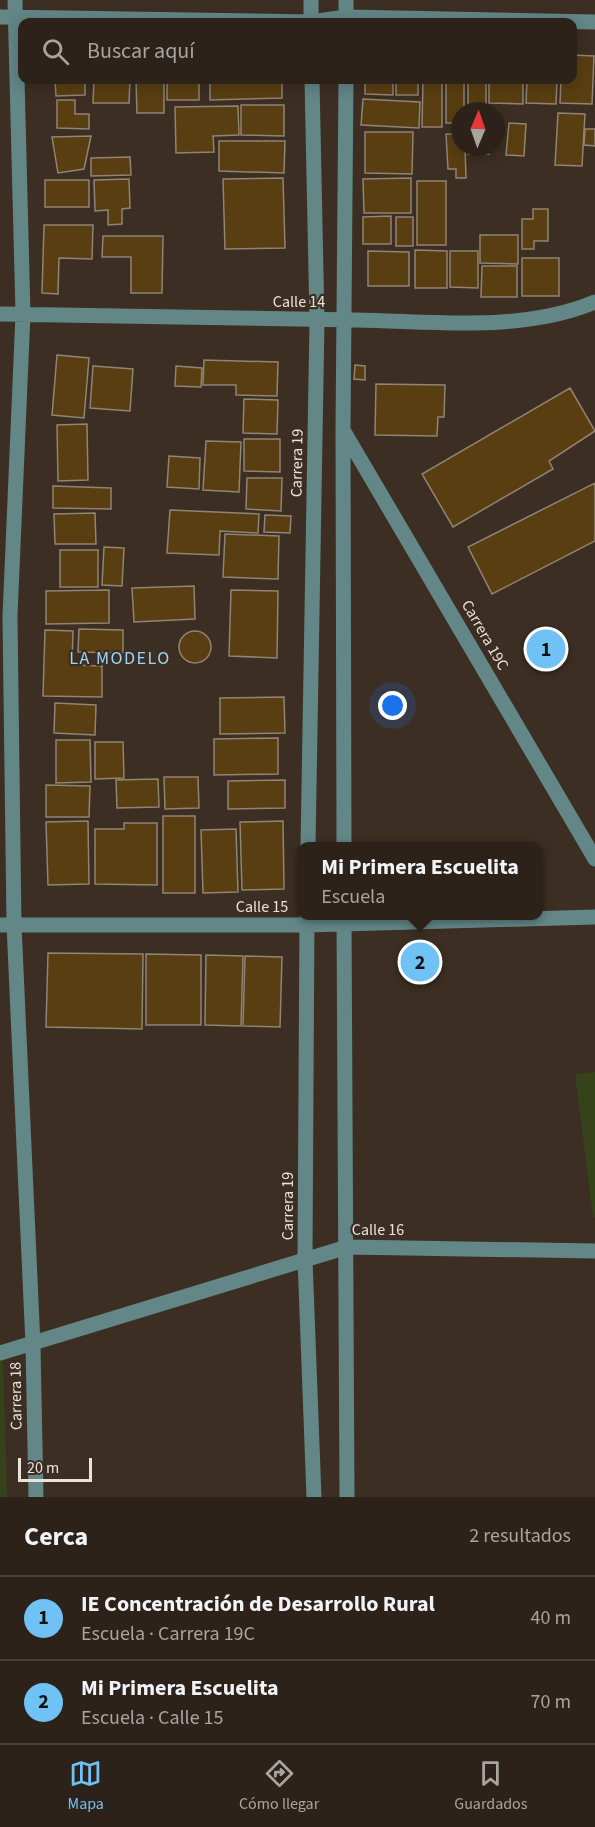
<!DOCTYPE html>
<html lang="es">
<meta charset="utf-8">
<style>
:root{--surface:#2d221a;--page:#392f27;--text:#f1f3f6;--muted:#a7a4a2;--line:#483f39;--accent:#70c1f4}
body{margin:0;font-family:"Source Sans 3",sans-serif;background:var(--page);color:var(--text)}
.compass{position:absolute;left:451px;top:102px;width:54px;height:54px;border-radius:50%;background:var(--surface);box-shadow:0 3px 15px #0003;rotate:2deg}
.scale{position:absolute;left:18px;bottom:15px;width:74px;box-sizing:border-box;padding-left:6px;border:3px solid #ebe2db;border-top:0;font-size:16px;line-height:21px;white-space:nowrap;color:#ebe2db;-webkit-text-stroke:4px #3c2e22;paint-order:stroke}
.you{position:absolute;left:393px;top:706px;width:21px;height:21px;margin:-15px;border:4px solid #fff;border-radius:50%;background:#1a73e8;box-shadow:0 0 0 9px #1a73e833}
.badge{display:grid;place-items:center;width:39px;height:39px;border-radius:50%;background:var(--accent);color:#111;font-size:20px;font-weight:700}
.pin{position:absolute;translate:-50% -50%;border:3px solid #fff;box-shadow:0 2px 6px #0006}
.popup{position:absolute;left:297px;top:842px;width:246px;height:78px;box-sizing:border-box;display:grid;place-content:center;border-radius:12px;background:var(--surface);filter:drop-shadow(0 2px 4px #0005);font-size:20px;white-space:nowrap;color:var(--muted)}
.popup b{font-size:22px;color:var(--text)}
.popup::after{content:'';position:absolute;left:50%;top:100%;margin-left:-12px;border:12px solid transparent;border-top-color:var(--surface)}
.list{margin:0;padding:0;list-style:none}
h2{display:flex;justify-content:space-between;align-items:center;height:78px;margin:0;padding:0 24px;font-size:26px}
h2 small{font-size:20px;font-weight:400;color:var(--muted)}
.list li{display:grid;grid-template-columns:39px 1fr auto;gap:18px;align-items:center;box-sizing:border-box;height:84px;padding:0 24px;border-top:2px solid var(--line)}
.list b{display:block;font-size:22px;white-space:nowrap}
.list p{margin:0;font-size:20px;white-space:nowrap;color:var(--muted)}
.list em{font-size:20px;font-style:normal;color:var(--muted)}
.icon{flex:none;width:33px;height:33px;fill:none;stroke:currentColor;stroke-width:2;stroke-linecap:round;stroke-linejoin:round}
.map{position:relative;flex:none;width:595px;height:1497px;overflow:hidden}
.search{position:absolute;background:var(--surface);box-shadow:0 3px 15px #0003;left:18px;right:18px;top:18px;height:66px;display:flex;align-items:center;gap:15px;box-sizing:border-box;padding:0 21px;border-radius:12px;color:var(--muted);font-size:22px}
.sheet{height:246px;background:var(--surface)}
nav{display:flex;justify-content:space-around;align-items:center;box-sizing:border-box;height:84px;border-top:2px solid var(--line);background:var(--surface);font-size:16px;color:var(--muted)}
nav a{display:grid;justify-items:center;gap:3px}
nav .on{color:var(--accent)}
.map>svg:first-child{display:block}
</style>
<div class="map">
<svg width="595" height="1497" viewBox="0 0 595 1497">
<rect width="100%" height="100%" fill="#3c2e22"/>
<!-- green -->
<path fill="#364219" d="M595 1072V1217H593L575 1074Z
M3 1360 7 1497H0V1362Z"/>
<!-- building -->
<path fill="#593e11" stroke="#908474" stroke-width="1.5" d="M572 55 594 56 592 104 560 103 561 80H572Z
M55 80H85V95L56 96Z
M94 80H130L129 103H93Z
M136 80H164V113H137Z
M167 80H199V100H167Z
M210 80H282V98L210 100Z
M365 80H393V95L365 94Z
M396 80H418V95H396Z
M423 80H442V127H422Z
M446 80H464V111H460V123H446Z
M468 80H486V111H468Z
M489 80H523V104L489 103Z
M527 80H557L556 104 526 103Z
M363 99 420 102 419 128 361 125Z
M57 100H75V114H89V129L57 128Z
M241 105H284V136L241 135Z
M238 106 239 135 213 136 214 152 176 153 175 107Z
M558 113 585 114 582 166 555 165Z
M509 123 526 124 524 156 506 155Z
M585 129H595V146L584 145Z
M365 132H413L412 174 365 173Z
M446 134H460V147H465L466 178H456V169H448Z
M91 136 84 169 58 173 52 137Z
M219 141H285L284 173 219 171Z
M468 147H489V154H468Z
M130 157 131 175 91 176V158Z
M283 178 285 248 225 249 223 179Z
M411 178V213H364L363 179Z
M129 179 130 208 122 209V224L108 225V210L95 211 94 180Z
M45 180H89V207H45Z
M417 181H446V245H417Z
M533 209H548V241H534V249H522V219H533Z
M391 216V244H363V217Z
M396 217H413V246H396Z
M44 225H93L92 259 59 258 58 294 42 293Z
M480 235H518V264L480 263Z
M103 236H163L162 293H131V257H102Z
M415 250 447 251V288H415Z
M368 251 409 252V286H368Z
M450 251H478V288L450 287Z
M522 258H559V296H522Z
M482 266H517V297H481Z
M57 355 89 358 84 418 52 415Z
M204 360 278 362 277 396 236 395V385H203Z
M355 365 365 366V380L354 379Z
M93 366 133 369 130 411 90 408Z
M176 366 202 368 201 387 175 386Z
M376 384 445 385 444 417H438L437 436 375 435Z
M570 388 595 431 549 461 553 469 453 527 422 474Z
M244 399 278 400 277 434 243 433Z
M87 424 88 480 58 481 57 425Z
M244 439H280V472L244 471Z
M206 441 241 442 239 492 203 490Z
M169 456 200 458 199 489 167 487Z
M247 478H282L281 511 246 509Z
M595 483V541L492 594 468 547Z
M53 486 111 488V509L53 508Z
M170 510 259 514 258 533 220 531 219 555 167 553Z
M95 513 96 544H55L54 514Z
M265 515 291 516 290 533 264 532Z
M225 534 279 536 278 579 223 577Z
M104 547 124 548 122 586 102 585Z
M60 550H98V587H60Z
M194 586 195 619 134 622 132 588Z
M109 590V623L46 624V591Z
M231 590 278 591 277 658 229 656Z
M79 629 123 630V653L78 652Z
M45 630 73 631 72 665 102 666V697L43 696Z
M179 647a16 16 0 1 1 32 0a16 16 0 1 1-32 0Z
M284 697 285 733 220 734V698Z
M55 703 96 705 95 735 54 733Z
M278 738V774L214 775V739Z
M56 740H90L91 782 56 783Z
M95 742H123L124 778 95 779Z
M164 777H198L199 808 165 809Z
M158 779 159 807 117 808 116 780Z
M285 780V808L228 809V781Z
M46 785 90 786 89 817H46Z
M163 816H195V893H163Z
M88 821 89 884 48 885 46 822Z
M283 821 284 889 242 890 240 822Z
M124 823H157V885L95 884V829H124Z
M236 829 238 892 203 893 201 830Z
M48 953 143 954 142 1029 46 1027Z
M146 954 201 955V1025H146Z
M206 955 243 956 241 1026 205 1025Z
M245 956 282 957 280 1027 243 1026Z"/>
<g fill="none" stroke-linecap="round" stroke-linejoin="round">
<!-- minor -->
<path stroke="#638687" stroke-width="15" d="M15 0 23 314 10 616 14 925 33 1345 36 1497
M0 17 311 22 346 17 595 22
M311 22V0
M346 22V0
M0 314C119 316 237 318 356 320 433 321 522 333 595 302
M343 430 595 859
M308 846 317 321 312 80
M344 846 343 429 346 80
M307 916 305 1259 314 1497
M344 916 347 1497
M0 925H307L595 917
M0 1353 347 1247 595 1251"/>
</g>
<g text-anchor="middle" dominant-baseline="central" stroke-width="4.5" stroke-linejoin="round" paint-order="stroke">
<!-- street labels -->
<g font-size="16" fill="#ebe2db" stroke="#3c2e22">
<text x="299" y="302">Calle 14</text>
<text transform="translate(297 463) rotate(-89)">Carrera 19</text>
<text transform="translate(485 635) rotate(60)">Carrera 19C</text>
<text x="262" y="907">Calle 15</text>
<text transform="translate(288 1206) rotate(-90)">Carrera 19</text>
<text x="378" y="1230">Calle 16</text>
<text transform="translate(16 1396) rotate(-91)">Carrera 18</text>
</g>
<!-- neighbourhood labels -->
<g font-size="18" letter-spacing="1.5" fill="#9bd5fb" stroke="#3c2e22">
<text x="120" y="658">LA MODELO</text>
</g>
</g>
</svg>
<svg class="compass" viewBox="-18 -18 36 36"><path d="M0-13l5 13h-10z" fill="#e53935"/><path d="M0 13l5-13h-10z" fill="#a7a4a2"/></svg>
<div class="scale">20 m</div>
<div class="you"></div>
<div class="pin badge" style="left:546px;top:649px">1</div>
<div class="pin badge" style="left:420px;top:962px">2</div>
<div class="popup"><b>Mi Primera Escuelita</b>Escuela</div>
<div class="search"><svg class="icon" aria-label="search" viewBox="0 0 24 24"><circle cx="10" cy="10" r="6"/><path d="M15 15l6 6"/></svg>Buscar aquí</div>
</div>
<section class="sheet">
<h2>Cerca<small>2 resultados</small></h2>
<ul class="list">
<li><span class="badge">1</span><div><b>IE Concentración de Desarrollo Rural</b><p>Escuela · Carrera 19C</p></div><em>40 m</em></li>
<li><span class="badge">2</span><div><b>Mi Primera Escuelita</b><p>Escuela · Calle 15</p></div><em>70 m</em></li>
</ul>
</section>
<nav>
<a class="on"><svg class="icon" aria-label="map" viewBox="0 0 24 24"><path d="M3 6l6-2 6 2 6-2v14l-6 2-6-2-6 2zM9 4v14M15 6v14"/></svg>Mapa</a>
<a><svg class="icon" aria-label="directions" viewBox="0 0 24 24"><path d="M12 3l9 9-9 9-9-9zM9 14v-3h6M13 9l2 2-2 2"/></svg>Cómo llegar</a>
<a><svg class="icon" aria-label="saved" viewBox="0 0 24 24"><path d="M7 4h10v16l-5-4-5 4z"/></svg>Guardados</a>
</nav>
